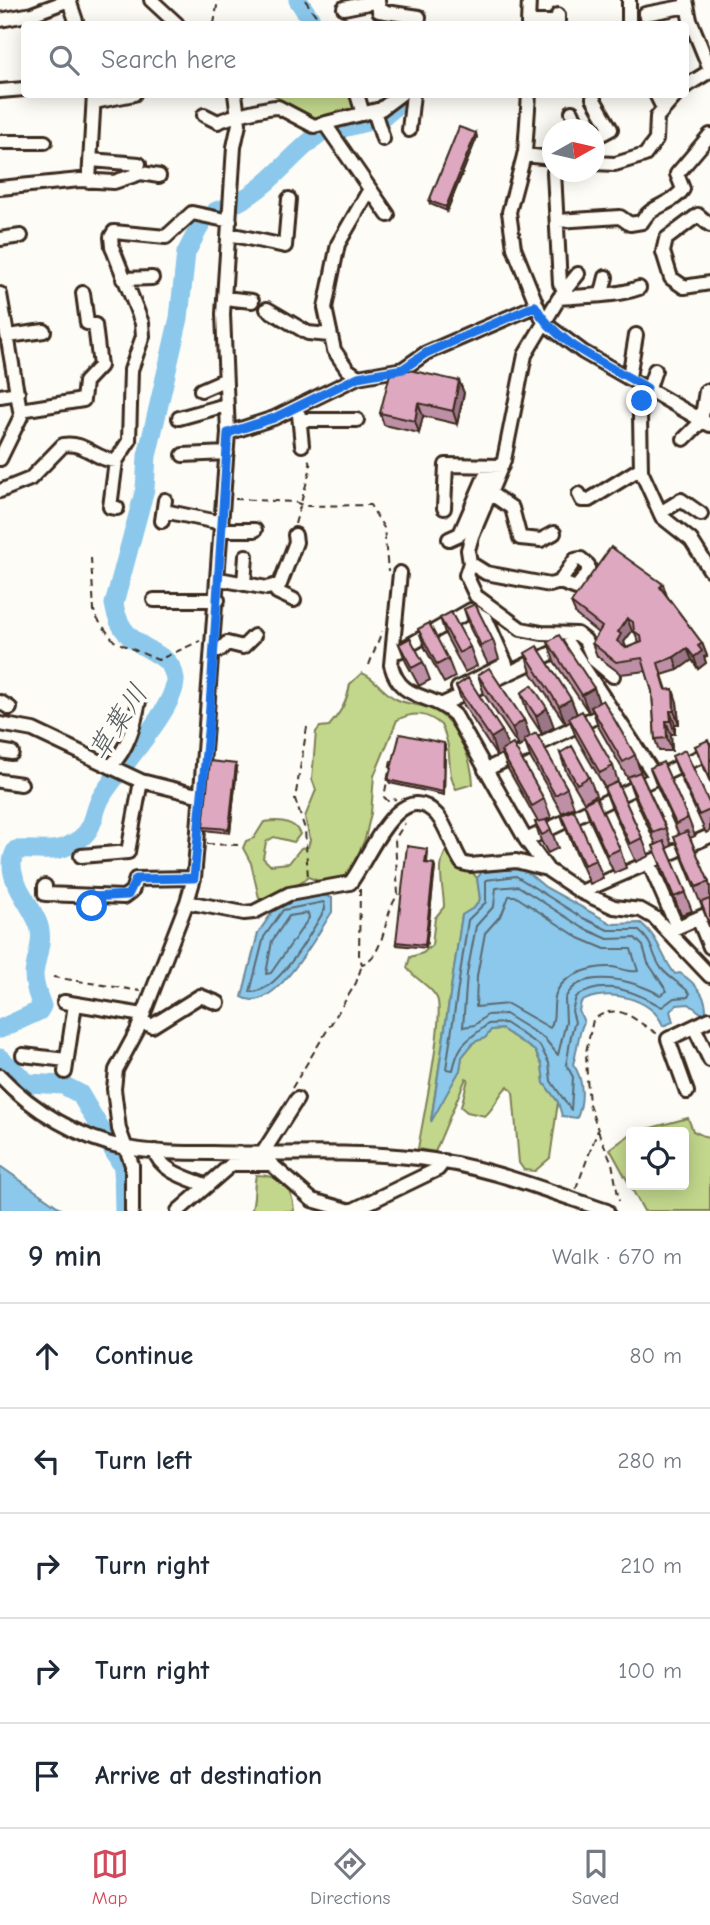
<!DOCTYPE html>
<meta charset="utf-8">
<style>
:root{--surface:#fff;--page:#f6f6f7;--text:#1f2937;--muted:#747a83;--line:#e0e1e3;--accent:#d1495b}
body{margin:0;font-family:"Comic Neue","Klee One",sans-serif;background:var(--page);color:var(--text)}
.controls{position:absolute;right:21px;bottom:21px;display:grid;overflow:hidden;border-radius:7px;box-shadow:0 4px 18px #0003}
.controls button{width:63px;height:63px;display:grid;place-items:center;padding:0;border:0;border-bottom:2px solid var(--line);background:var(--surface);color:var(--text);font:35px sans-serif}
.compass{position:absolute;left:542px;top:119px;width:63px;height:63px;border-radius:50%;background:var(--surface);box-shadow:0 4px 18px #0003;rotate:82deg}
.stop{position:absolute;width:21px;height:21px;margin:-16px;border:5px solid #1a73e8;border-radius:50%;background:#fff}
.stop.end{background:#1a73e8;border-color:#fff;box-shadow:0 2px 7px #0008}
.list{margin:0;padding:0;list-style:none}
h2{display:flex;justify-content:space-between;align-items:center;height:91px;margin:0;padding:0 28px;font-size:30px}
h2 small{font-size:23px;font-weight:400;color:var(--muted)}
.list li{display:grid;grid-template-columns:46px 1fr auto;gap:21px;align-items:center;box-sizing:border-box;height:105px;padding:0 28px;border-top:2px solid var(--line)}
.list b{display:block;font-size:26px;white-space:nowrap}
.list em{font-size:23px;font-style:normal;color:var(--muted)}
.icon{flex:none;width:38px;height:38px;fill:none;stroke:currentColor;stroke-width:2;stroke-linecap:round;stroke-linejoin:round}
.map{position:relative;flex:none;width:710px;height:1211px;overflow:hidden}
.search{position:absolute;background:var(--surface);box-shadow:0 4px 18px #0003;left:21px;right:21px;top:21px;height:77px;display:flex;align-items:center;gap:18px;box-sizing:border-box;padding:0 24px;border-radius:7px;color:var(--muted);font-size:26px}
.sheet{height:616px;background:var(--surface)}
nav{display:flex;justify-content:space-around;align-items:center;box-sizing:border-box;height:98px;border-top:2px solid var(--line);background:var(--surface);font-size:19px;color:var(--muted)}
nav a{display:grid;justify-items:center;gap:4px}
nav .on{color:var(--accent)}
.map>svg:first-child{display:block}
</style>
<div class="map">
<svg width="710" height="1211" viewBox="0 0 710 1211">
<rect width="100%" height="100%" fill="#fdfcf7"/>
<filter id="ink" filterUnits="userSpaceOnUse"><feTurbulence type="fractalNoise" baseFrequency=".0143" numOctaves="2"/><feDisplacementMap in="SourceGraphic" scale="14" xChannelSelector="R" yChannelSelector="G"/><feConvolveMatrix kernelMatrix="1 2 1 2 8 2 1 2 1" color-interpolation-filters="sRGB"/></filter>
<g filter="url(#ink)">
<!-- green -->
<path fill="#c2d78c" stroke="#7e8055" stroke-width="2" d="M274 95H353L357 112 313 123Z
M362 673C376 678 383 693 396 699 407 705 422 704 433 710 457 721 472 760 473 784L456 789C445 770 454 749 441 725 427 713 414 711 397 720L374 776 371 813 365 839 349 875 342 879 321 882 308 877C297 887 274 902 259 898L251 863 243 848 246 841 254 838 264 822C277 820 294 820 300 834L294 842 274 837 266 842 263 858 270 865 289 863 301 848 308 847 310 840 305 817 316 790 312 779 316 732 320 727 329 726C341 712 347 702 350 684Z
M450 846 477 878 480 899 475 907 462 915 431 1120 460 1070 462 1057 474 1042 485 1038 491 1030 502 1029 535 1051 542 1065 544 1083 558 1102 550 1158 535 1171 524 1170 519 1163 513 1092 508 1086C498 1094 496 1107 485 1116L467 1112 461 1107 468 1079 466 1078 435 1152 418 1149C422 1123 445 1016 437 998 430 985 416 980 407 968L410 957 423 953 432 945 435 918 444 907C444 887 434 863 450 846Z
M688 1118 693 1131 710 1139V1211H644L610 1149 631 1134V1185H684V1132H636Z
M256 1175C280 1175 293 1186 294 1211H251C256 1200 253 1188 256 1175Z"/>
<!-- water -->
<path fill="#8bc8eb" stroke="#6b8999" stroke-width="2" d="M516 869 526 871 545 887 612 924 641 923C660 939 660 955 675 974L680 973C694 982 710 998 705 1016L689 1004 677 1005 670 1011 673 1022 663 1026C653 998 606 987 581 1002L579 1011 584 1022C577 1036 578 1049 573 1064 584 1079 584 1101 577 1118L562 1116 558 1102 544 1083 542 1065 535 1051 502 1029 491 1030 485 1038 474 1042 462 1057 460 1070 431 1122 462 915 475 907 480 899 477 878 482 872Z
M321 894 332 898V912C318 933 273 1017 242 997L258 933 278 904Z
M0 1166 64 1211H0Z"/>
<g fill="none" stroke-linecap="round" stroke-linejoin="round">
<!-- shore -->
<path stroke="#5b6970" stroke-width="2" d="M516 876 581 917 608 930H638C654 943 651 953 661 968 670 979 680 983 690 993L688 997 674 998 662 1007C636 992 605 978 576 997L572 1011 575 1022C569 1036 570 1049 566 1064L573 1077 571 1110 551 1081 549 1063 540 1046 505 1023 488 1024C467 1041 459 1042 453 1070L446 1069 468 920 486 902V880Z
M518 886 583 928 608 939 635 938 643 946 648 963 667 991 660 995C637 981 580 965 565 999L566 1022 558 1055 544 1038 505 1014 487 1015 475 1025 463 1027 467 974 476 926 494 906 496 888Z
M509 896H515L579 938 605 949H631L638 971C630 973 621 968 612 967 594 966 565 974 557 991 551 1003 557 1019 550 1028L508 1004 476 1007 477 976 485 933 502 914Z
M324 902 325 909C312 931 277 995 250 992L264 937 283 910Z
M308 913 309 918 271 973 266 974 272 941 289 916Z"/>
<!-- river -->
<path stroke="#8bc8eb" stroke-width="19" d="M298 0 314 24
M335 130 382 118 401 102 400 94
M238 202C270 186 291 155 319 134
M216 211 225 208
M0 1029 39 1011 42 1006C38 996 34 986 34 975 35 959 44 942 39 926 32 903 1 876 16 850 43 848 56 857 81 838 96 826 93 810 102 796 117 770 177 707 175 679 171 644 122 656 114 604L145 489 147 456 179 318 186 253 203 220
M0 1058 28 1083 63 1085 80 1094 123 1167 124 1211"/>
<defs>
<path id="minor" d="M69 0 77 24
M151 0 177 24
M378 0 379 11 419 17 418 24
M629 0V24
M686 0 690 20 710 69
M344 8 378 1
M645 14 687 6
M0 20 32 14 69 0
M528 22H558V15
M528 24 529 0
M686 86 710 71
M0 91 24 89
M357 94 363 114
M529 94 525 152 509 212 514 248 544 323 583 352 710 425
M656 94 663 108
M593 98 611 129 594 138
M94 102 134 94
M374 111 383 139
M572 112 580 130
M204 115 218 122C228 117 267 107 278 107L314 126 381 109 401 94
M325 124 388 215
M409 130 413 94
M0 142H45
M524 155 552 158
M91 160 139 164
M594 163 615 164 645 155 656 140 657 117 677 94
M554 172 560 284 564 288
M89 181 94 94
M0 188 80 180 114 182 141 173 159 176
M558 221 620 217 630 224 642 222C650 205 673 205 683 189L677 174 710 135
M710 225 698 215 666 239 663 252 671 278 684 287 710 283
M229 234 285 246 289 199
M0 239 21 236
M123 279 152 278
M602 293 606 277
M0 294 21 416 0 459
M561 295 578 274
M224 298 252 301
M267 309 308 333 329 335
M8 336 44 331
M655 370 640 415 641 471 662 517 691 540 710 570
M358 377 347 369 334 350 325 308 338 244 370 189
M629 377 636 335
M201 390 224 380
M0 396 18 393
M21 410 83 400 85 382 100 366 95 325 87 323 83 293
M299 415 302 445
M179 418 226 405
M301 420H357
M228 433 274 418 358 377 403 369 426 353 535 306
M684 439 701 422 706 391
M183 455 227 453
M116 461 110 507 117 508
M0 491 30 479 63 445C85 441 95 460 116 461L129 441 131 370 143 336 142 323 112 247 111 237 114 232 166 237 192 213 230 221
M490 493 512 508 520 538 541 540 554 533
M579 494 582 500H589L641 468
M444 508 446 465 502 466
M164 511 222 523
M660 513 681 500 701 514
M162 521 165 500
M222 530H255
M449 539 460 534 489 467
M470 563 466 575 476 596 521 629 542 633 577 634 585 640 594 660 613 676
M400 573 391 665C401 703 430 691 455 715L526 840 548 870 581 892 614 907 641 910 655 918 710 976
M219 579 267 588 280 584 296 542 295 535
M560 582 575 560 581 559 588 565V573L576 588 560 582 550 585 486 573 470 563 468 550 472 536 504 460 525 355 559 298C587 295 613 297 639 288
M244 584 246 556
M274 587 277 592 294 600
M154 600H218
M214 649 220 650 227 643 243 647 254 636
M399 651 471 610 486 619 506 664 458 688
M0 702 10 708
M443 704 569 645 655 776
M0 724 33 730 141 781 201 796
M0 751 12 753
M111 766C128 748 134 726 139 701
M485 770 610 710
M0 781 21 784
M526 840 710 752
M81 856 128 852 141 781
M649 863 677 927
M45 886V894L124 897 132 891 136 879 194 878
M581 892 710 836
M187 902 244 913 254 912 289 894 350 883C367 863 399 773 437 815 448 828 452 848 462 863L470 865 516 861 547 869
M698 918 710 947
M671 930 710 913
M64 1002 143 1015
M141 1021 152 1026 200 996 218 1003
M695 1029 710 1060
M23 1055 66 1060
M65 1072 75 1004
M0 1076C32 1110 80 1139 127 1148 155 1153 184 1153 212 1153 280 1155 350 1150 418 1158 484 1165 545 1190 607 1211
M687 1092 668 1039 710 1019
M155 1151C160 1171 188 1178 205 1185
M262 1154 297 1099
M132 1211V1165L119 1129 114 1089 116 1070 137 1031 187 902 194 878 197 844 228 433 223 314 234 147 239 124 235 94
M178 1211 232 1164H271L312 1200 351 1211 438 1169 444 1161"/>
</defs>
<!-- minor casing -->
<use href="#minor" stroke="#3b2a1e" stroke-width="18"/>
<!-- path -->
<path stroke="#3b2a1e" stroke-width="2" stroke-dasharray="7 5" stroke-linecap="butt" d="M305 0 322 24
M214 24 218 0
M235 499 294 502 306 506 370 505 384 528 388 571
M295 524 311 467 307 455
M91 558 94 611 98 620 114 641 158 660 200 641
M369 665 382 631
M307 727 295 799 305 829 308 878
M391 761 384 797 388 801 396 799
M207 844 238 845
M360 889 359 955 362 964C386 956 383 913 398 895L395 839 405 823
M53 977 141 991
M292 1088 356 983 362 965
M598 1131 612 1163 619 1201
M576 1189 598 1130 589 1104 587 1078 586 1052 593 1020C620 999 635 1022 658 1034"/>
<!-- minor -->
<use href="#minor" stroke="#fdfcf7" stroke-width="12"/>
</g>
<!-- wall -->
<path fill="#be90a5" stroke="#3b2a1e" stroke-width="2" fill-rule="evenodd" d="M477 137 447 211 430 204 429 201Z
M459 381 464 393 457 424 423 416 419 433 384 425 380 413Z
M667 596 702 643 707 656 704 657 706 663 698 669 692 660 678 670 662 675 667 690 677 702 679 724H675V734H671L672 751H659L655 739 652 691 646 671 621 674 597 656 592 643 598 633 576 615 571 603ZM632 631 635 633 639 643 626 648 624 642Z
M464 609 493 640 499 659 488 664 470 628Z
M440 618 470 647 477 666 465 672 446 636Z
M418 629 448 659 455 677 444 683 425 648Z
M548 642 594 688 599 703 635 755 641 774 666 828 672 846 667 848 692 911 681 915 653 846 656 844 634 796 627 777 598 726 593 711 589 713 554 661Z
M399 644 423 662 430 680 419 686 406 662Z
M525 653 571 699 577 714 613 766 619 785H618L642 838 649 856 636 862 611 806 604 788H605L576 737 570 721 566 724 531 672Z
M478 675 524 720 530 737 567 788 574 807 562 813 531 759 525 743 519 747 484 694Z
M456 686 502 731 508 747 544 799 551 817 546 820 551 830 558 848 548 853 541 841 535 822H538L508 769 502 754 497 757 463 704Z
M521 693 554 727 542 734 527 711Z
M710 745V782L695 746Z
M445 746 444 795 390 783 388 780Z
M560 753 589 777 596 795 584 802 566 771Z
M672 756 710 805V831L706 833 679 774Z
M237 767 230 833 204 830 203 827Z
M650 768 688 818 695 836 690 838 710 886V927L674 837 679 835 657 786Z
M584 803 620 849 626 868 614 873 590 821Z
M561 815 596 860 603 878 590 884 568 834Z
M428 852 427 863 434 864 435 867 426 948 397 945 396 942Z"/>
<!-- shaded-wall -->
<path fill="#9b7686" stroke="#3b2a1e" stroke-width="2" d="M476 133 477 137 447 211 446 207Z
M459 381 464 393 457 424 453 411Z
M418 403 423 416 419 433 415 421Z
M663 584 667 596 660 587Z
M627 618 632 631 624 642 626 647 621 654 617 641 618 632Z
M702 643 707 656 704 657 706 663 698 669 694 657 698 646Z
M687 648 692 660 678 670 674 657Z
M594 688 600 706 591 707 593 711 589 713 582 695Z
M673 689 677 702 679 724 674 711Z
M571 699 578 717 566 724 559 706Z
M547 708 554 727 542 734 536 716Z
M670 711 675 724V734L671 721Z
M524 720 531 739 519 747 512 728Z
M666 721 671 734 672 751 667 738Z
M502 731 509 749 497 757 491 738Z
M444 743 445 746 444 795 443 792Z
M236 764 237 767 230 833 229 829Z
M434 864 435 867 426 948 425 945Z"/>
<!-- building -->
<path fill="#dda8c0" stroke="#3b2a1e" stroke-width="2" fill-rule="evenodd" d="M459 127 476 133 446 207 429 201Z
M400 368 459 381 453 411 418 403 415 421 380 413 391 370Z
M611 547 663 584 660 587 702 643 698 646 702 651 694 657 687 648 674 657 658 663 666 690 673 689 674 711H670L671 721H666L667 738 655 739 652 691 642 658 616 662 592 643 602 627 571 603ZM627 618 633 622 634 631 641 636 642 642 626 648 617 641 621 634 618 632Z
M475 604 493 640 481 646 464 609Z
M451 612 470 647 459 653 440 618Z
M429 623 448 659 437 665 418 629Z
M559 635 594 688 582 695 548 642Z
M410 638 423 662 412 668 399 644Z
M537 646 571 699 559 706 525 653Z
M489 668 524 720 512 728 478 675Z
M468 678 502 731 491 738 456 686Z
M532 685 547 708 536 716 521 693Z
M603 700 635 755 623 762 591 707Z
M582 711 613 766 600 773 569 718Z
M536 733 567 788 555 795 524 740Z
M400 734 444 743 443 792 388 780Z
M708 740 710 745V779L695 746Z
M513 744 544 799 532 806 501 751Z
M572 746 589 777 577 784 560 753Z
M685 750 710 805V810L699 815 672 756Z
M210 761 236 764 229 829 203 827Z
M663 762 688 818 676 824 650 768Z
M640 772 666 828 653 833 627 777Z
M617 782 642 838 630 844 604 788Z
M596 797 620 849 607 855 584 803Z
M574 810 596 860 584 865 561 815Z
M546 820 551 830 542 835 535 822Z
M687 831 709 882 696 887 674 837Z
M664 841 686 892 674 897 653 846Z
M407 846 427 849 425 863 434 864 425 945 396 942Z
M710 899V926L701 902Z"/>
</g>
<g fill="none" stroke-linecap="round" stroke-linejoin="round" filter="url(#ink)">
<!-- route -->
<path stroke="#1a73e8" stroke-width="9" d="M92 906V897L128 895 136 879 194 878 209 721 228 433 274 418 358 377 403 369 426 353 535 306C556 345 609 365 647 388L642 401"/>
</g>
<g text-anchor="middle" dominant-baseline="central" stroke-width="7" stroke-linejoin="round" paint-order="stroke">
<!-- water labels -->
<g font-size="28" font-style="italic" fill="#53595c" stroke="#fdfcf7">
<text transform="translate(118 722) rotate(-57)">草葉川</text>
</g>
</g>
</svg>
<div class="controls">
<button><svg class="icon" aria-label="locate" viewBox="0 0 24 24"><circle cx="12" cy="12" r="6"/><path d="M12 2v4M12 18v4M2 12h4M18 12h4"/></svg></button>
</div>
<svg class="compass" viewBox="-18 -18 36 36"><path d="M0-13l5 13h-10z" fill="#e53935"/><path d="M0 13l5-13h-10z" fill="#747a83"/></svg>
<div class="stop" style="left:92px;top:906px"></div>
<div class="stop end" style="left:642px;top:401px"></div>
<div class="search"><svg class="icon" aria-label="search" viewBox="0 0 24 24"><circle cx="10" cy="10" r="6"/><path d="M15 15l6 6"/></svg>Search here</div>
</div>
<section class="sheet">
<h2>9 min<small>Walk · 670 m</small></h2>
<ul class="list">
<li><svg class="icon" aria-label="ahead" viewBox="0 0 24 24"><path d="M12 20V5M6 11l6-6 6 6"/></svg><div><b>Continue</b></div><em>80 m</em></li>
<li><svg class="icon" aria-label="left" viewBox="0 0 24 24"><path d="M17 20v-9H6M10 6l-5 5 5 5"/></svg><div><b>Turn left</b></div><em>280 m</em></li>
<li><svg class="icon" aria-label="right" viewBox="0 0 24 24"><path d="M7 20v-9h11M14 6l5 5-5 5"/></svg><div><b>Turn right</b></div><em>210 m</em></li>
<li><svg class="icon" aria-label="right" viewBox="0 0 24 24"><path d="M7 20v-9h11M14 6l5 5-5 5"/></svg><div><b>Turn right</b></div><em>100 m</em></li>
<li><svg class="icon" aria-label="arrive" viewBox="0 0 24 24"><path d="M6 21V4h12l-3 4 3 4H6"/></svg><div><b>Arrive at destination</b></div></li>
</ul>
</section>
<nav>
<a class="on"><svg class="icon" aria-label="map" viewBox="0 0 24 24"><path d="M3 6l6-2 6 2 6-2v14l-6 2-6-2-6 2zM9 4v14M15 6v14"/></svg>Map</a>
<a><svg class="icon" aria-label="directions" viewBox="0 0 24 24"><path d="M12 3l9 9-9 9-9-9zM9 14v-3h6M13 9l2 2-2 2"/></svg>Directions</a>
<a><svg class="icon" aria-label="saved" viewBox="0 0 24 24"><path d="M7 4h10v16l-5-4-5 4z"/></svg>Saved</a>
</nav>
